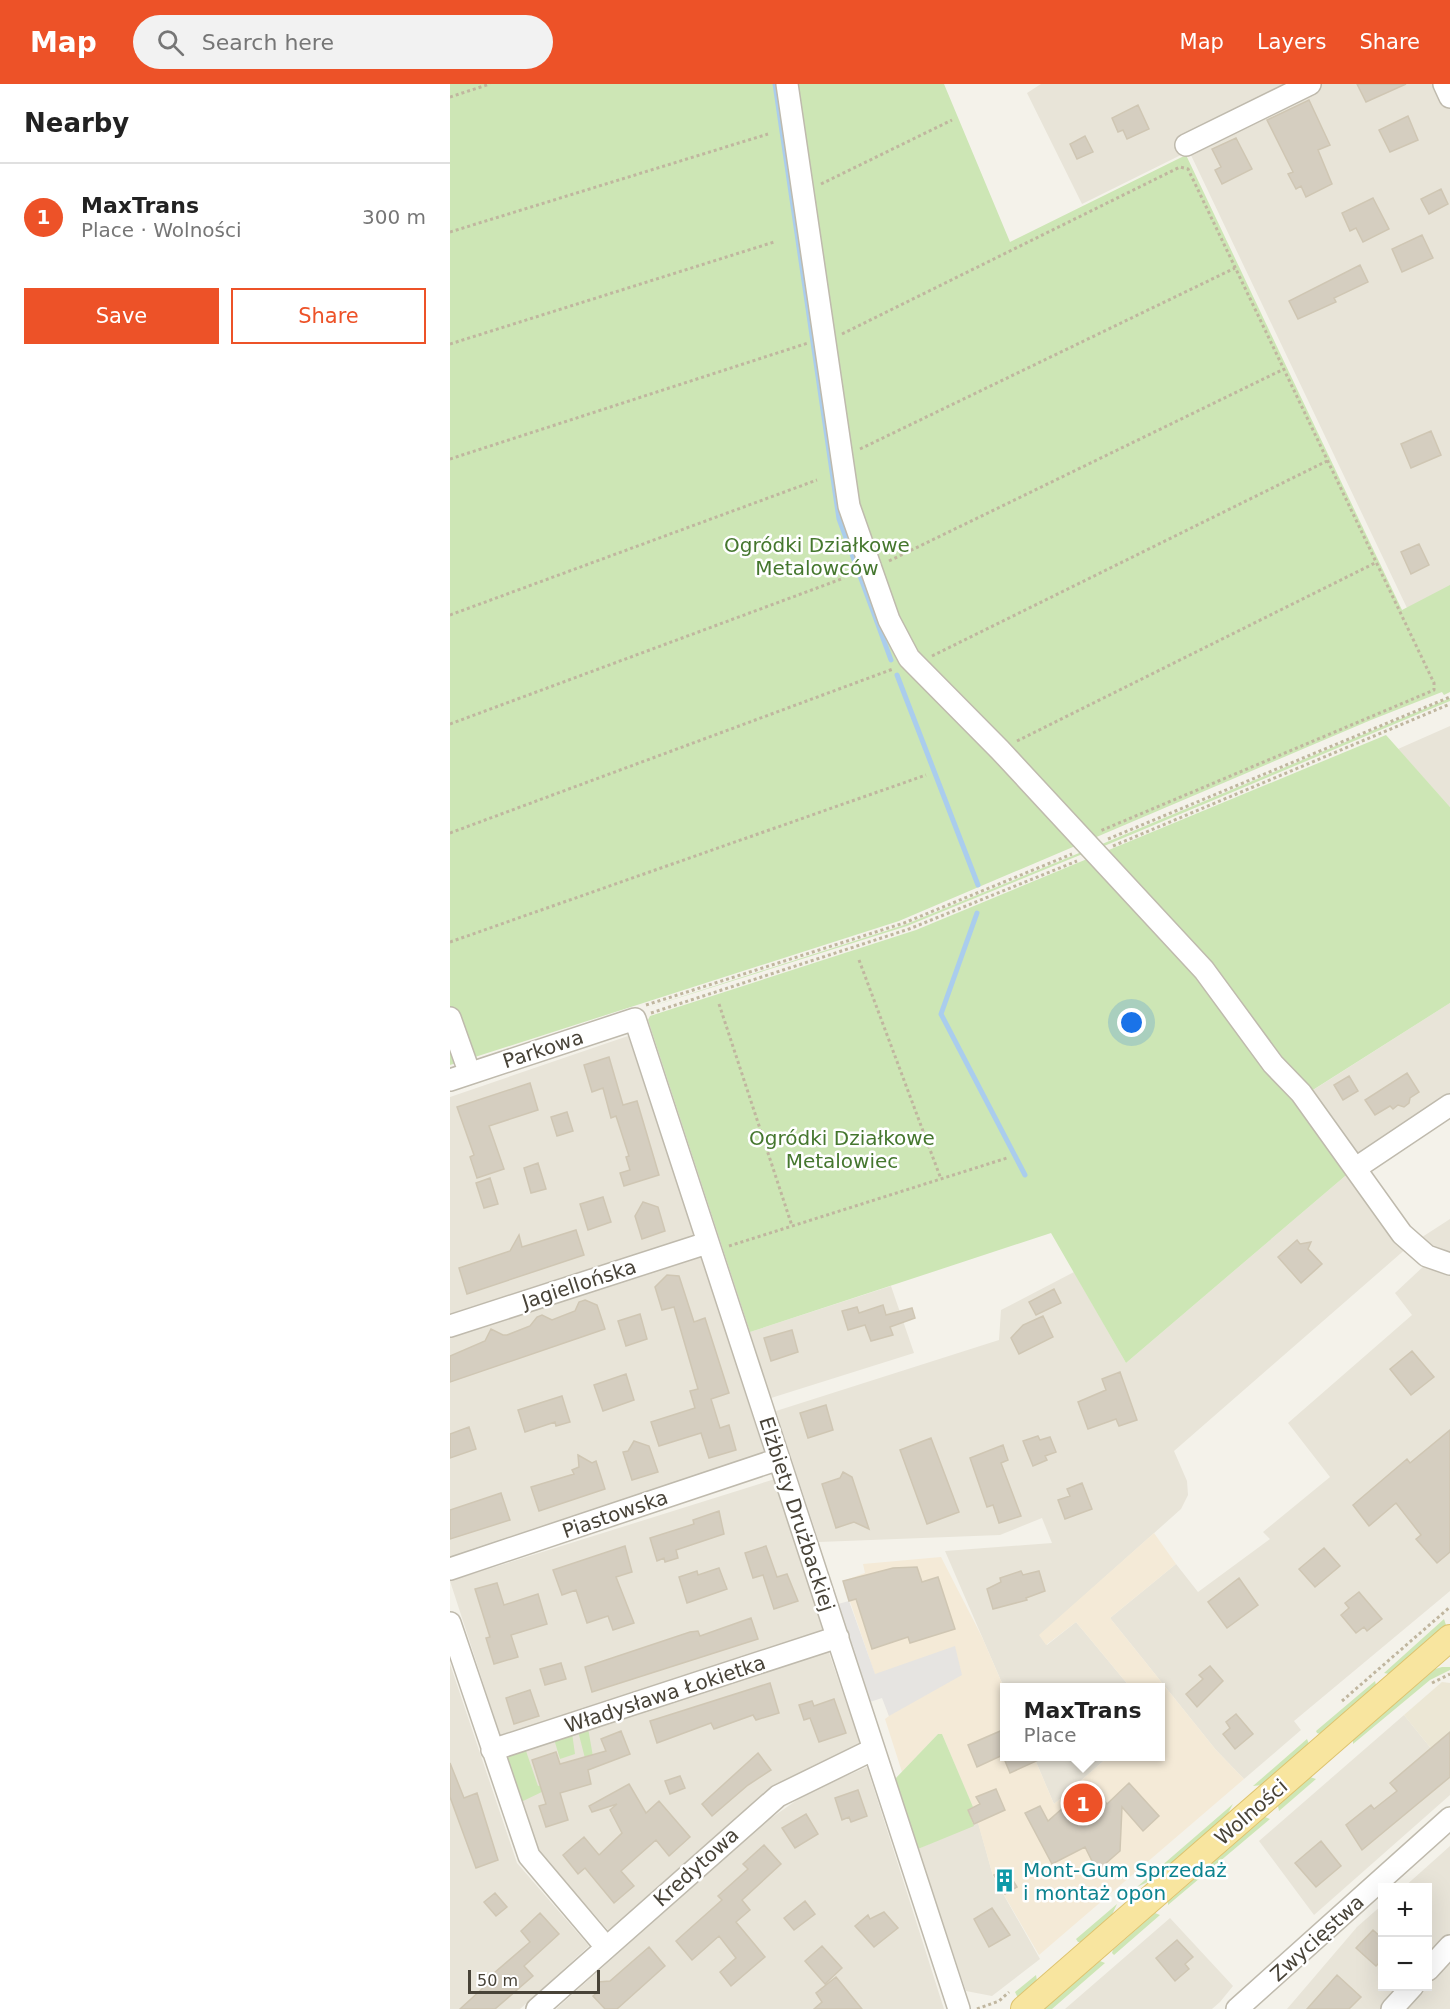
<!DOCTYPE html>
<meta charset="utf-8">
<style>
:root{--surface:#fff;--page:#f2f2f2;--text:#222;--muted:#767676;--line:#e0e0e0;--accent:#ed5228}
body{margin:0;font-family:"DejaVu Sans",sans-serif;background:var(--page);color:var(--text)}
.controls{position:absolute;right:18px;bottom:18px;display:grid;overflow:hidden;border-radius:0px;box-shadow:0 6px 24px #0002}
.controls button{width:54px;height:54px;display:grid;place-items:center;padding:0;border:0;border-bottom:2px solid var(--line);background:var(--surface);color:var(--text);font:30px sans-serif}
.scale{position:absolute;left:18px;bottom:15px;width:132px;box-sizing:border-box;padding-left:6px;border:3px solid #484338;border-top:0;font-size:16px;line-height:21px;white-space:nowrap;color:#484338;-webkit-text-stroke:4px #fff;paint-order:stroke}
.you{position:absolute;left:682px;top:939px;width:21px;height:21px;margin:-15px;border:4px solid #fff;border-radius:50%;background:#1a73e8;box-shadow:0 0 0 9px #1a73e833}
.badge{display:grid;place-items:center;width:39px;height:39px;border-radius:50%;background:var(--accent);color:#fff;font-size:20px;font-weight:700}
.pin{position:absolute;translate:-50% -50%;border:3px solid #fff;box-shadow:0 2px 6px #0006}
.popup{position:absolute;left:550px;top:1599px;width:165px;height:78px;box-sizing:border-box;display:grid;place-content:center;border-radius:0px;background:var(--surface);filter:drop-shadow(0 2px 4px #0005);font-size:20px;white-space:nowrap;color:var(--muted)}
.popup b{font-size:22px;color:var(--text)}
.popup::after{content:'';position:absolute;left:50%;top:100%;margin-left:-12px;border:12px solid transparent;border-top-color:var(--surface)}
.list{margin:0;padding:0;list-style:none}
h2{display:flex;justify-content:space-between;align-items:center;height:78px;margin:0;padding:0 24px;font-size:26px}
h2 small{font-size:20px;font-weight:400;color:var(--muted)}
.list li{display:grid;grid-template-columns:39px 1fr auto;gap:18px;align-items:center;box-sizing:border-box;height:108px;padding:0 24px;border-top:2px solid var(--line)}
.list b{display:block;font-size:22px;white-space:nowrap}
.list p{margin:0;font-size:20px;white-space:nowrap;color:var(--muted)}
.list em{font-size:20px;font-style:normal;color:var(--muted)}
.actions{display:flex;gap:12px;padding:18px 24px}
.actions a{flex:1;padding:14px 0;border:2px solid var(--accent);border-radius:0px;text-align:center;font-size:21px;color:var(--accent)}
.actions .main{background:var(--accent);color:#fff}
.icon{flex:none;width:33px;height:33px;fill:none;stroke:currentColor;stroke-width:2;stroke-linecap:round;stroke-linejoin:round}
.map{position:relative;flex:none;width:1000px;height:1925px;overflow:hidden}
header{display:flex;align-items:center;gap:36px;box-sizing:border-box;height:84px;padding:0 30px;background:var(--accent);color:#fff}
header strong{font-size:28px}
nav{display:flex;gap:33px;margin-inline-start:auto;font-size:21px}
.search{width:420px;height:54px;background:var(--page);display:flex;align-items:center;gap:15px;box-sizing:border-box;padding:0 21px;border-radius:33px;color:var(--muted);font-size:22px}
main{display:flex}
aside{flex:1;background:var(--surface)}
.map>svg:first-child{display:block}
</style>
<header>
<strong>Map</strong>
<div class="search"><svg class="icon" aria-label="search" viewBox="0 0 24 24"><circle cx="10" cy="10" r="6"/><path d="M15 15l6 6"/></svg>Search here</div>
<nav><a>Map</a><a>Layers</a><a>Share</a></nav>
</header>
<main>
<aside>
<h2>Nearby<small></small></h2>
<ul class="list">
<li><span class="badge">1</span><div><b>MaxTrans</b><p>Place · Wolności</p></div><em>300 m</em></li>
</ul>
<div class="actions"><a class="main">Save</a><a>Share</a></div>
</aside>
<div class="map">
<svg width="1000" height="1925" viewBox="0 0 1000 1925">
<rect width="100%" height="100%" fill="#f4f2ea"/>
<!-- residential -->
<path fill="#e8e4d8" d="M591 0H1000V502L957 524 739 67 632 120 577 9Z
M1000 642V723L948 665Z
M1000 919V1014L907 1073 860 1008Z
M178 952 245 1153 0 1233V1013Z
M901 1087 958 1163 724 1367 737 1397 738 1411 731 1425 590 1551 597 1561 626 1538 680 1603 555 1606 495 1467 602 1459 592 1434 550 1451 369 1458 326 1327 549 1256 551 1226 624 1188 676 1279Z
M1000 1135V1173L966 1157Z
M251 1171 315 1371 0 1473V1253Z
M976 1180 1000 1185V1507L844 1637 851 1646 794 1695 766 1666 660 1534 726 1480 748 1508 820 1455 813 1448 880 1393 838 1339 962 1231 945 1209Z
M441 1202 464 1269 321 1314 300 1248Z
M325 1395 375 1549 51 1654 0 1497Z
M378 1566 410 1658 407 1662 319 1705 158 1846 87 1765 56 1671Z
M0 1580 67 1779 139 1862 70 1925H0Z
M954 1631 1000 1688V1711L864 1831 809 1757Z
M584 1673H658L604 1720Z
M417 1683 494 1925H106L314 1739 357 1709Z
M528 1738 543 1792 590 1875 542 1912 516 1907 468 1765Z
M1000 1762V1856L978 1880V1804H953Z
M932 1821V1902L957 1903 937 1925H837L907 1843Z
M720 1834 783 1902 770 1918 762 1925H615Z
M1000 1870V1925H950L970 1903 978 1902V1895Z"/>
<!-- commercial -->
<path fill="#f4ead7" d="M704 1449 726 1480 660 1534 766 1666 794 1695 589 1871 543 1792 528 1739 524 1740 518 1726 523 1724 492 1650H488L452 1688 435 1635 439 1632 393 1497 415 1489 413 1480 491 1473 532 1553 555 1606V1672L584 1673 604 1720 658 1673 711 1672V1604L680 1603 626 1538 596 1561 589 1551Z"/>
<!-- education -->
<path fill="#ece7d5" d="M992 1598 1000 1599V1688L954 1631Z"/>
<!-- green -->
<path fill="#cde6b5" d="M0 0H494L560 158 736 71 952 526 1000 501V608L994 611 992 608 921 636 449 837 0 981Z
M1000 614V617L966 631 647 765 645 763Z
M936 651 1000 723V919L847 1016 901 1087 676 1279 601 1149 300 1248 198 936 200 932 466 846Z
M634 767 635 769 457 842 193 925 454 841Z
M994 1535 996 1541 939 1590 934 1589Z
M992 1583H1000V1586L980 1596 903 1660V1656L985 1585Z
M925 1597 926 1601 870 1650 867 1649 866 1647Z
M138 1644 145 1684 138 1686 128 1647Z
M122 1649 125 1670 110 1675 104 1655Z
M488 1650H492L523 1723 518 1726 524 1742 468 1765 445 1695Z
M857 1655 859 1660 812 1701 803 1702Z
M75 1664 88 1702 124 1689 125 1692 71 1718 56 1671Z
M860 1693 866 1695 829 1727 828 1722Z
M783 1720 777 1731 704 1795 687 1803Z
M815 1733 820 1735 718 1821V1818Z
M667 1820 661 1833 632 1858H628L626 1855Z
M705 1829 710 1831 664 1871 662 1869 663 1866Z
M650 1877 655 1879 602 1925H594Z
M586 1891 587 1897 568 1914 565 1908Z"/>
<!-- parking -->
<path fill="#e6e4e1" d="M399 1517 425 1590 505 1562 512 1591 439 1632 432 1614 420 1618 388 1520Z"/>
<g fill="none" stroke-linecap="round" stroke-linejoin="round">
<!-- stream -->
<path stroke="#aacded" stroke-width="5" d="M325 0 389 435 441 576
M447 591 528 801
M527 829 491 930 575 1091"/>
</g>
<!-- building -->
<path fill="#d5cec0" stroke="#cfc6b3" stroke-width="1.5" d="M907 0H956L916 18Z
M859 16 880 61 868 66 882 100 856 113 851 102 846 105 838 90 843 88 817 36Z
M688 21 699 45 677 55 673 46 668 48 662 34Z
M958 32 968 56 940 68 929 46Z
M635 52 643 68 627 75 620 60Z
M786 54 802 85 772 100 765 86 771 83 762 65Z
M991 105 998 120 979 130 971 115Z
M923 114 939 145 913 158 906 144 900 147 892 129Z
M972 151 983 174 952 188 942 165Z
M910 181 918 198 884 214 886 218 848 235 839 217Z
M981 347 991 371 961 384 951 360Z
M969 460 979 481 961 490 951 468Z
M159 973 173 1021 187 1017 209 1091 174 1102 170 1089 180 1086 176 1073 179 1072 166 1032 161 1034 153 1004 142 1008 134 981Z
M957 989 969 1008 960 1014 959 1019 954 1023 948 1021 943 1025 940 1022 925 1031 915 1016Z
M899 992 908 1007 893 1016 884 1001Z
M80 999 88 1026 39 1042 54 1085 27 1094 20 1073 24 1071 7 1023Z
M117 1028 123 1047 107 1052 101 1033Z
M88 1079 96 1105 81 1109 74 1084Z
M40 1094 48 1120 34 1124 26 1099Z
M153 1113 161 1138 138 1146 130 1120Z
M193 1118 208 1123 215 1147 192 1155 185 1132Z
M126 1146 134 1171 17 1210 9 1184 60 1167 69 1151 72 1163Z
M847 1156 850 1160 861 1158 858 1165 872 1180 851 1199 828 1173Z
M217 1191 229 1192 244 1238 255 1234 279 1309 261 1315 270 1344 279 1341 286 1366 259 1374 251 1349 209 1362 201 1338 245 1324 240 1307 248 1305 224 1223 212 1226 205 1203Z
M604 1205 611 1219 586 1231 579 1218Z
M135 1216 147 1221 155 1245 0 1298V1272L35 1257 41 1245 53 1251H57L80 1242 87 1233 92 1231 102 1236 125 1227 129 1218Z
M433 1221 436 1231 462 1224 465 1234 440 1243 443 1251 421 1257 415 1241 398 1246 392 1227 407 1223 409 1229Z
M190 1230 197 1255 176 1262 168 1237Z
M593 1232 603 1253 569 1270 561 1254 573 1241Z
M342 1246 348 1268 321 1277 314 1254Z
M962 1267 984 1293 961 1311 940 1285Z
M670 1288 687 1336 669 1342 666 1335 638 1345 628 1318 656 1306 652 1295Z
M176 1290 184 1316 153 1327 144 1301Z
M112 1312 120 1338 106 1342 105 1338 75 1348 68 1326Z
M376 1321 383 1346 358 1354 350 1329Z
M19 1343 26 1365 0 1374V1350Z
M1000 1346V1468L987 1479 966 1455 971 1451 946 1419 919 1442 903 1421 957 1375 960 1379Z
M588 1352 590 1356 600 1353 606 1368 595 1372 597 1376 583 1382 573 1357Z
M481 1354 509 1428 477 1440 450 1366Z
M184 1357 199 1362 208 1388 182 1396 173 1368 178 1367Z
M553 1361 558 1376 551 1379 571 1432 549 1439 543 1421 537 1423 520 1374Z
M128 1371 142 1379 146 1377 155 1405 89 1427 81 1403 124 1390 122 1386 129 1383Z
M393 1388 402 1393 419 1445 404 1438 386 1444 372 1400 390 1394Z
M632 1399 642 1425 615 1435 608 1416 620 1412 617 1405Z
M51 1409 60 1436 0 1455V1426Z
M269 1427 274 1450 226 1466 228 1474 215 1478 214 1474 207 1477 200 1454 244 1440 243 1436Z
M175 1462 182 1488 166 1493 184 1539 163 1546 158 1532 137 1539 126 1506 112 1511 103 1486Z
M316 1462 327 1493 337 1490 348 1517 324 1525 313 1491 303 1494 295 1469Z
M874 1464 890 1482 865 1503 849 1485Z
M467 1483 472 1498 488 1493 505 1545 460 1559 458 1553 422 1565 406 1515 399 1517 393 1497 443 1484Z
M269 1484 277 1505 237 1519 229 1493 247 1487 248 1491Z
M571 1487 573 1491 589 1487 595 1507 576 1514 577 1516 543 1525 537 1505 551 1498 550 1494Z
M789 1494 808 1521 777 1544 758 1518Z
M47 1499 54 1521 88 1510 97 1540 61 1551 68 1573 44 1580 36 1554 40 1553 25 1505Z
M909 1508 932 1535 917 1547 914 1543 906 1549 891 1531 899 1524 895 1519Z
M301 1534 308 1555 142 1608 135 1583 240 1548 248 1547 250 1552Z
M111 1579 116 1595 95 1601 90 1585Z
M760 1582 773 1597 747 1623 736 1610 753 1595 749 1591Z
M320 1599 329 1629 306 1636 303 1631 264 1645 261 1639 207 1659 200 1637Z
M80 1606 89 1632 64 1640 56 1614Z
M384 1615 396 1649 369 1658 360 1634 354 1636 349 1621 362 1617 364 1622Z
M786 1630 803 1650 785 1665 773 1650 780 1644 776 1638Z
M555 1645V1670L527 1683 518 1661Z
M171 1647 180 1670 138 1686 141 1700 110 1709 118 1736 96 1743 89 1722 96 1720 82 1676 106 1668 110 1680 156 1667 151 1655Z
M1000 1648V1693L912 1766 896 1741 921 1721 924 1725 947 1707 940 1699Z
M308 1669 321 1686 298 1701 262 1732 252 1720Z
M553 1672H597L560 1689Z
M0 1679 14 1714 27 1709 48 1776 26 1784 0 1713Z
M230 1692 235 1704 220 1710 215 1697Z
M679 1699 709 1732 693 1747 672 1723 670 1767 647 1787 635 1763 602 1780 575 1729 590 1722 598 1737 639 1701 657 1720Z
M179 1700 196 1729 209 1717 240 1753 219 1772 206 1756 171 1787 184 1802 164 1819 135 1784 128 1790 113 1771 134 1753 149 1771 172 1749 160 1726 167 1720 142 1728 139 1722Z
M546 1705 555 1726 524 1740 518 1726 530 1720 526 1713Z
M408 1706 417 1732 401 1738 399 1733 392 1736 385 1714Z
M356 1730 368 1750 345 1764 332 1744Z
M871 1757 891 1782 866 1803 845 1779Z
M314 1761 331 1780 292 1816 300 1826 286 1838 315 1873 281 1902 270 1888 286 1874 269 1852 242 1876 226 1857 272 1816 268 1812 298 1785 293 1780Z
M556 1785 567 1803 555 1810 544 1791Z
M45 1809 57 1823 46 1832 34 1818Z
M355 1817 365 1830 344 1846 334 1834Z
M542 1824 560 1851 539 1863 524 1835Z
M434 1828 448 1844 424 1863 405 1842 418 1831 420 1835Z
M90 1829 109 1850 74 1882 83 1892 45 1925H10L45 1893 43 1890 80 1858 71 1847Z
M923 1846 933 1855V1875L926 1882 906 1864Z
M727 1856 743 1873 735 1880 739 1885 725 1897 706 1874Z
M372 1862 392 1884 375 1900 355 1877Z
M199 1863 215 1882 167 1925H155L143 1912 148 1908V1898L160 1897Z
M887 1891 911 1913 899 1925H857Z
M386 1893 412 1925H364L372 1918 366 1909Z"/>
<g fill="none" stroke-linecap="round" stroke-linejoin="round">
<defs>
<path id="minor" d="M337 0 399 422 439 536 459 574 550 666 754 886 823 980 851 1009 952 1150 977 1172 1000 1180
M994 0 1000 13
M736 61 860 0
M0 934 16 979
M0 996 185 935 509 1925
M906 1084 1000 1021
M0 1242 257 1159
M0 1485 329 1375
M0 1539 79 1772 156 1863
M42 1666 388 1553
M978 1886 1000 1862
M87 1925 328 1712 422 1666
M787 1925 1000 1734
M942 1925 963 1902"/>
<path id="major" d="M574 1925 1000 1554"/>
</defs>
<!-- minor casing -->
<use href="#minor" stroke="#bfbaad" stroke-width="24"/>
<!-- major casing -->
<use href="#major" stroke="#ddc36f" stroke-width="28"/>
<!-- path -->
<path stroke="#c0b69f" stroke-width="3" stroke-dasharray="3 3" stroke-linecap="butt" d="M0 13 40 0
M371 100 502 36
M0 148 318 50
M392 250 730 83 738 85 984 599V606L650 747
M0 260 324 158
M410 365 785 184
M0 375 358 259
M439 477 834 285
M0 531 367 396
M482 572 877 377
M0 640 394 494
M567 657 925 479
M0 749 443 585
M658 755 1000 613
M663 762 1000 620
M0 858 476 691
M409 876 491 1095
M269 920 342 1142
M196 921 454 839 622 770
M201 929 459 845 627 777
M279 1162 557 1074
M982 1599 1000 1590
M892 1617 1000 1523
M527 1925 549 1917 559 1908"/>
<!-- minor -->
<use href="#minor" stroke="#fff" stroke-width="21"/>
<!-- major -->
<use href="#major" stroke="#f8e59f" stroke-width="26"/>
</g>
<!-- icons -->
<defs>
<symbol id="building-bare" viewBox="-9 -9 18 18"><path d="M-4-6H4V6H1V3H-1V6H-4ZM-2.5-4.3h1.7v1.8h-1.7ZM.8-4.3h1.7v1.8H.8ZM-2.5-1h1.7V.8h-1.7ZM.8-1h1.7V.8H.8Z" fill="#0f9aa8" stroke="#fff" stroke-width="2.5" paint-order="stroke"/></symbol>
</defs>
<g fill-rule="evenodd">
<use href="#building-bare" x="538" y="1780" width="33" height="33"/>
</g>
<g text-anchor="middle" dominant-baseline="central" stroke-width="5" stroke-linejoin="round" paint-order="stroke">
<!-- park labels -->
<g font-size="20" fill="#45772e" stroke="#fff">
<text x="367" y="461">Ogródki Działkowe<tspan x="367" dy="23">Metalowców</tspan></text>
<text x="392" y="1054">Ogródki Działkowe<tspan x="392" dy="23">Metalowiec</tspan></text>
</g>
<!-- street labels -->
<g font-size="20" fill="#484338" stroke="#fff">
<text transform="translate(93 965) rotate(-18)">Parkowa</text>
<text transform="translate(129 1200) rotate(-18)">Jagiellońska</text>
<text transform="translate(165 1430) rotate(-19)">Piastowska</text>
<text transform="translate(347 1430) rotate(72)">Elżbiety Drużbackiej</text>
<text transform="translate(215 1610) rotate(-18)">Władysława Łokietka</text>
<text transform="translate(801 1728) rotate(-41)">Wolności</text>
<text transform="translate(246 1783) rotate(-42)">Kredytowa</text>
<text transform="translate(867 1854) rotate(-42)">Zwycięstwa</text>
</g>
<!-- culture labels -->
<g font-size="20" fill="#0d838f" stroke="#fff" text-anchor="start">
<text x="573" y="1786">Mont-Gum Sprzedaż<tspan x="573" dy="23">i montaż opon</tspan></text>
</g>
</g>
</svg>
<div class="controls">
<button>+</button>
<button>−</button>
</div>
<div class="scale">50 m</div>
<div class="you"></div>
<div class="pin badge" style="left:633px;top:1719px">1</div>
<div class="popup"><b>MaxTrans</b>Place</div>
</div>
</main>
